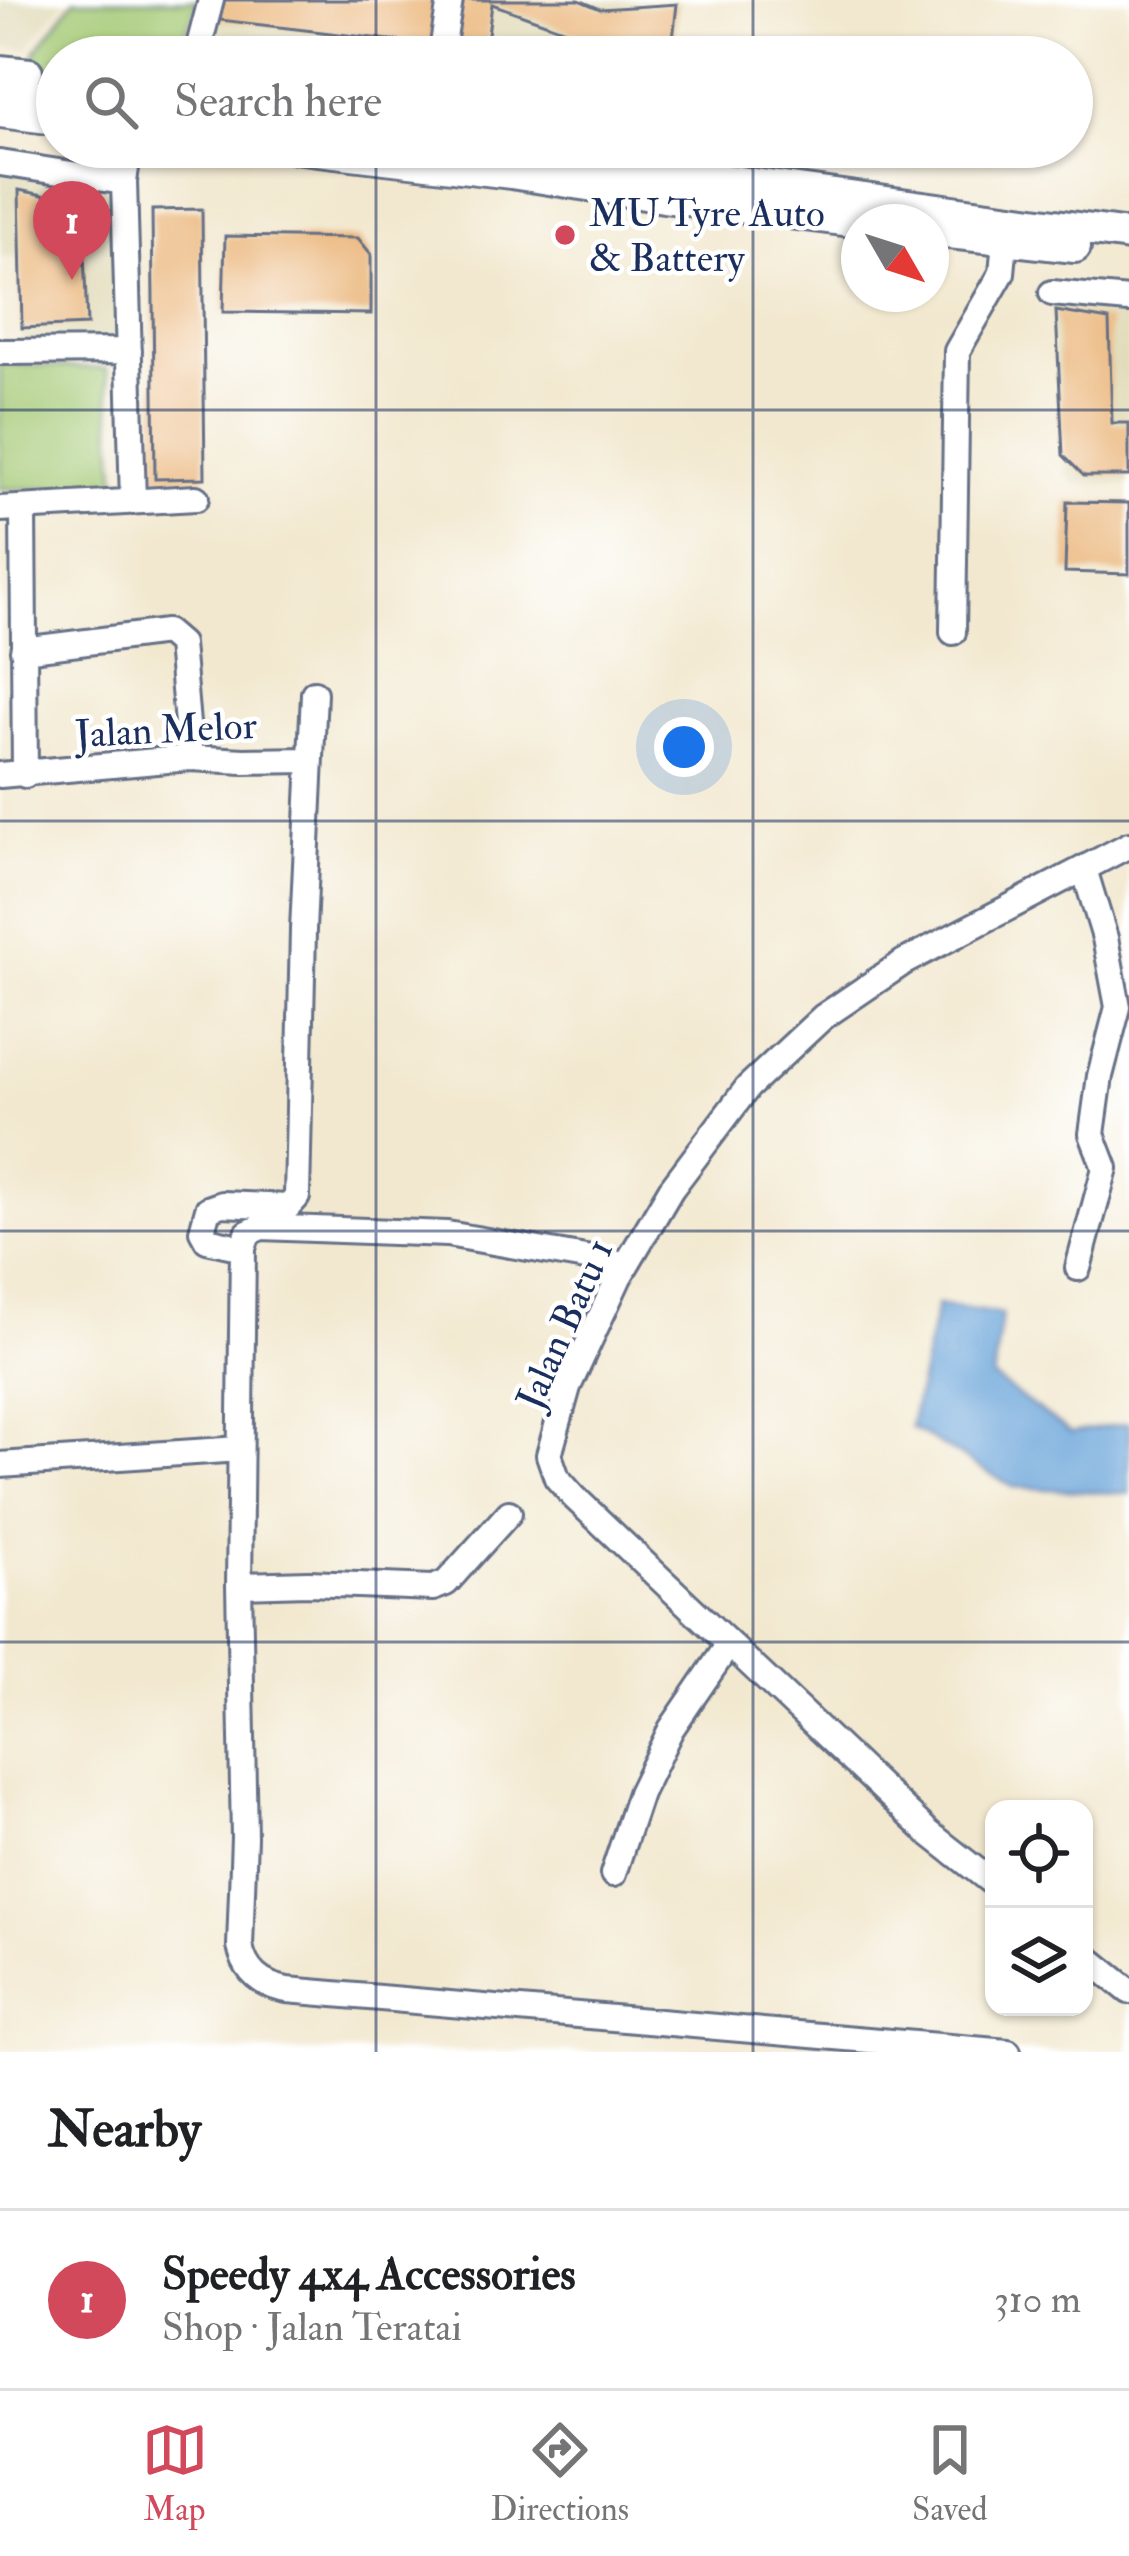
<!DOCTYPE html>
<meta charset="utf-8">
<style>
:root{--surface:#fff;--page:#f2f2f2;--text:#202124;--muted:#757577;--line:#e0e0e0;--accent:#d1495b}
body{margin:0;font-family:"IM FELL Double Pica",serif;background:var(--page);color:var(--text)}
.controls{position:absolute;right:36px;bottom:36px;display:grid;overflow:hidden;border-radius:24px;box-shadow:0 3px 9px #0004}
.controls button{width:108px;height:108px;display:grid;place-items:center;padding:0;border:0;border-bottom:3px solid var(--line);background:var(--surface);color:var(--text);font:60px sans-serif}
.compass{position:absolute;left:841px;top:204px;width:108px;height:108px;border-radius:50%;background:var(--surface);box-shadow:0 3px 9px #0004;rotate:129deg}
.you{position:absolute;left:684px;top:747px;width:42px;height:42px;margin:-30px;border:9px solid #fff;border-radius:50%;background:#1a73e8;box-shadow:0 0 0 18px #1a73e833}
.badge{display:grid;place-items:center;width:78px;height:78px;border-radius:50%;background:var(--accent);color:#fff;font-size:39px;font-weight:700}
.pin{position:absolute;translate:-50% -99px;filter:drop-shadow(0 3px 6px #0008)}
.pin::after{content:'';position:absolute;top:63px;width:42px;height:36px;background:inherit;clip-path:polygon(0 0,100% 0,50% 100%)}
.list{margin:0;padding:0;list-style:none}
h2{display:flex;justify-content:space-between;align-items:center;height:156px;margin:0;padding:0 48px;font-size:51px}
h2 small{font-size:39px;font-weight:400;color:var(--muted)}
.list li{display:grid;grid-template-columns:78px 1fr auto;gap:36px;align-items:center;box-sizing:border-box;height:180px;padding:0 48px;border-top:3px solid var(--line)}
.list b{display:block;font-size:45px;white-space:nowrap}
.list p{margin:0;font-size:39px;white-space:nowrap;color:var(--muted)}
.list em{font-size:39px;font-style:normal;color:var(--muted)}
.icon{flex:none;width:66px;height:66px;fill:none;stroke:currentColor;stroke-width:2;stroke-linecap:round;stroke-linejoin:round}
.map{position:relative;flex:none;width:1129px;height:2052px;overflow:hidden}
.search{position:absolute;background:var(--surface);box-shadow:0 3px 9px #0004;left:36px;right:36px;top:36px;height:132px;display:flex;align-items:center;gap:30px;box-sizing:border-box;padding:0 42px;border-radius:66px;color:var(--muted);font-size:45px}
.sheet{height:336px;background:var(--surface)}
nav{display:flex;justify-content:space-around;align-items:center;box-sizing:border-box;height:168px;border-top:3px solid var(--line);background:var(--surface);font-size:33px;color:var(--muted)}
nav a{display:grid;justify-items:center;gap:6px}
nav .on{color:var(--accent)}
.map>svg:first-child{display:block}
</style>
<div class="map">
<svg width="1129" height="2052" viewBox="0 0 1129 2052">
<rect width="100%" height="100%" fill="#fff"/>
<filter id="ink" filterUnits="userSpaceOnUse"><feTurbulence type="fractalNoise" baseFrequency=".00833" numOctaves="2"/><feDisplacementMap in="SourceGraphic" scale="24" xChannelSelector="R" yChannelSelector="G"/><feConvolveMatrix kernelMatrix="1 2 1 2 8 2 1 2 1" color-interpolation-filters="sRGB"/></filter>
<filter id="wash" filterUnits="userSpaceOnUse"><feTurbulence type="fractalNoise" baseFrequency=".004" numOctaves="4" result="noise"/><feDisplacementMap in="SourceGraphic" scale="48" xChannelSelector="R" yChannelSelector="G"/><feGaussianBlur stdDeviation="2.7" result="paint"/><feColorMatrix in="noise" values="0 0 0 0 0 0 0 0 0 0 0 0 0 0 0 0 0 1.4 0 .05"/><feComposite in="paint" operator="in"/></filter>
<g filter="url(#wash)">
<rect width="100%" height="100%" fill="#f2e8cf"/>
<!-- built -->
<path fill="#e1dcba" d="M0 0H64L27 49 0 46Z
M217 0H680L673 57H203Z
M0 170 119 189 122 343 22 345 18 258 0 257Z
M1052 300 1129 305V485L1076 484 1067 476 1051 325Z"/>
<!-- green -->
<path fill="#a4c974" stroke="#607c69" stroke-width="3" d="M74 0H198L177 57H57V80L29 77 36 51Z
M0 364 107 369 117 487 0 489Z"/>
<!-- water -->
<path fill="#67a3d8" stroke="#41699b" stroke-width="3" d="M937 1305 1002 1314 993 1378 1071 1433 1129 1423V1494L1013 1487 910 1427Z"/>
<g id="blocks">
<!-- building -->
<path fill="#ebb77d" d="M222 0H440L433 45 220 20Z
M459 0H579L600 9 677 4 671 57H600L602 43 492 4 485 57H450Z
M19 190 82 203 87 325 22 328Z
M202 209 205 478 155 479 152 210Z
M225 236 358 238 371 254V314L223 312Z
M1056 311 1109 320 1112 423H1129V476H1084L1063 455Z
M1067 502 1129 503V574L1065 572Z"/>
</g>
</g>
<g filter="url(#ink)">
<use href="#blocks" fill-opacity="0" stroke="#667086" stroke-width="3"/>
<g fill="none" stroke-linecap="round" stroke-linejoin="round">
<defs>
<path id="minor" d="M196 57 211 0
M441 57 450 0
M0 68 30 71
M129 147 124 182 133 502
M0 163 124 182
M1052 293 1129 300
M0 352 129 351
M23 508 25 775
M0 509 196 498
M953 632 957 351 1002 273 1005 241
M23 650 166 632 180 644 190 758
M0 775 190 758 244 761 310 760
M243 1248 207 1240 202 1231 208 1209 222 1204 288 1207 297 1197 303 930 314 693
M626 1265 447 1234 261 1227 248 1233 243 1248 239 1585 244 1837 240 1946C245 1972 261 1985 287 1990L1008 2052
M1078 1268 1105 1168 1092 1134 1100 1076 1118 1007 1105 938 1084 869
M0 1465 240 1449
M239 1585 308 1583 433 1588 446 1583 509 1513
M613 1874 640 1793 671 1729 729 1644
M994 1884 929 1833 574 1497 557 1478 549 1455 568 1387 619 1277 671 1189 748 1087 823 1017 904 962 1129 845
M1084 1955 1129 1991"/>
<path id="major" d="M0 91 57 97
M0 112 57 119
M293 147 511 173 664 197 859 222
M482 147 1129 235
M931 231 1075 247"/>
</defs>
<!-- minor casing -->
<use href="#minor" stroke="#667086" stroke-width="30"/>
<!-- major casing -->
<use href="#major" stroke="#667086" stroke-width="36"/>
<!-- minor -->
<use href="#minor" stroke="#fff" stroke-width="24"/>
<!-- major -->
<use href="#major" stroke="#fff" stroke-width="30"/>
</g>
</g>
<!-- grid -->
<path fill="none" stroke="#1b2f5e" stroke-width="3" stroke-opacity="0.55" d="M376 0V57M753 0V57M376 147V2052M753 147V2052M0 410H1129M0 821H1129M0 1231H1129M0 1642H1129"/>
<!-- markers -->
<circle fill="#d1495b" stroke="#fff" stroke-width="4.5" cx="565" cy="235" r="12"/>
<g text-anchor="middle" dominant-baseline="central" stroke-width="9" stroke-linejoin="round" paint-order="stroke">
<!-- poi labels -->
<g font-size="39" fill="#1b2f5e" stroke="#fff" text-anchor="start">
<text x="589" y="213">MU Tyre Auto<tspan x="589" dy="45">&amp; Battery</tspan></text>
</g>
<!-- street labels -->
<g font-size="39" fill="#1b2f5e" stroke="#fff">
<text transform="translate(166 730) rotate(-3)">Jalan Melor</text>
<text transform="translate(565 1324) rotate(-66)">Jalan Batu 1</text>
</g>
</g>
</svg>
<div class="controls">
<button><svg class="icon" aria-label="locate" viewBox="0 0 24 24"><circle cx="12" cy="12" r="6"/><path d="M12 2v4M12 18v4M2 12h4M18 12h4"/></svg></button>
<button><svg class="icon" aria-label="layers" viewBox="0 0 24 24"><path d="M12 4l9 5-9 5-9-5zM3 14l9 5 9-5"/></svg></button>
</div>
<svg class="compass" viewBox="-18 -18 36 36"><path d="M0-13l5 13h-10z" fill="#e53935"/><path d="M0 13l5-13h-10z" fill="#757577"/></svg>
<div class="you"></div>
<div class="pin badge" style="left:72px;top:280px">1</div>
<div class="search"><svg class="icon" aria-label="search" viewBox="0 0 24 24"><circle cx="10" cy="10" r="6"/><path d="M15 15l6 6"/></svg>Search here</div>
</div>
<section class="sheet">
<h2>Nearby<small></small></h2>
<ul class="list">
<li><span class="badge">1</span><div><b>Speedy 4x4 Accessories</b><p>Shop · Jalan Teratai</p></div><em>310 m</em></li>
</ul>
</section>
<nav>
<a class="on"><svg class="icon" aria-label="map" viewBox="0 0 24 24"><path d="M3 6l6-2 6 2 6-2v14l-6 2-6-2-6 2zM9 4v14M15 6v14"/></svg>Map</a>
<a><svg class="icon" aria-label="directions" viewBox="0 0 24 24"><path d="M12 3l9 9-9 9-9-9zM9 14v-3h6M13 9l2 2-2 2"/></svg>Directions</a>
<a><svg class="icon" aria-label="saved" viewBox="0 0 24 24"><path d="M7 4h10v16l-5-4-5 4z"/></svg>Saved</a>
</nav>
